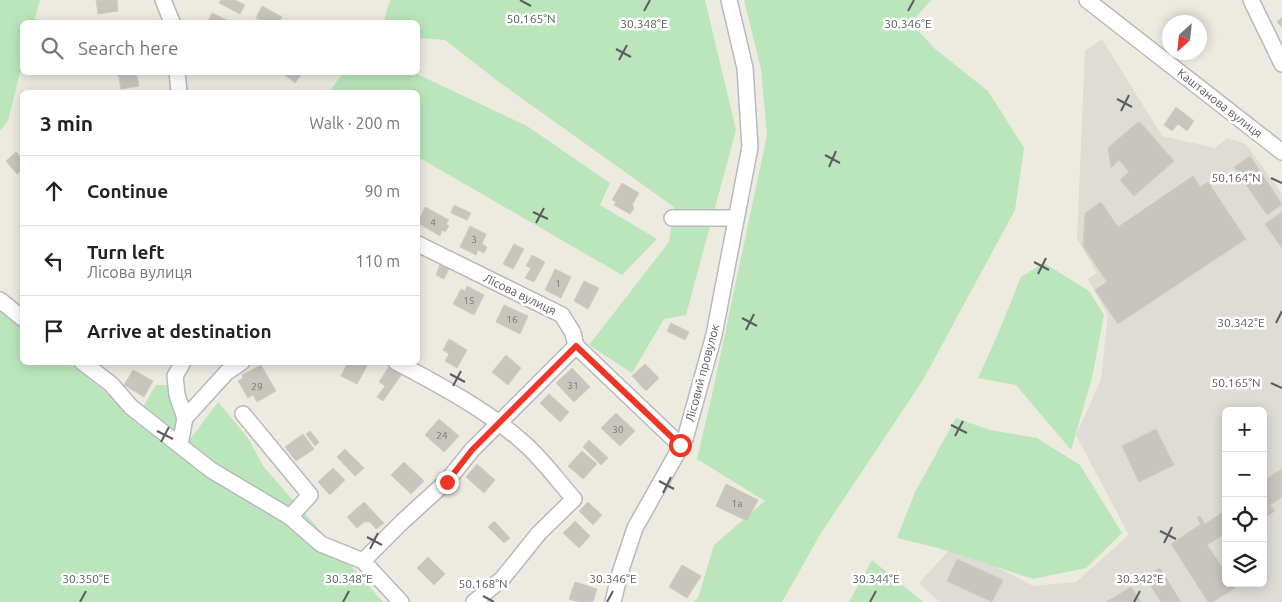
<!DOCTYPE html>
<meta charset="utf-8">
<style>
:root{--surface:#fff;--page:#f6f6f6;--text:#222;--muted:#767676;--line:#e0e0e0}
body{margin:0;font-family:Ubuntu,sans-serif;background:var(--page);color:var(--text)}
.controls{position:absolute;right:15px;bottom:15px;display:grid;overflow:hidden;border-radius:8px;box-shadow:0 2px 12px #0003}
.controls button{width:45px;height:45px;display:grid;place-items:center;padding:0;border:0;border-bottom:1px solid var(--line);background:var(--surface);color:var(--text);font:25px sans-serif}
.compass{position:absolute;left:1162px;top:15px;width:45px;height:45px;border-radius:50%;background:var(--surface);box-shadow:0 2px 12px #0003;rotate:207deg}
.stop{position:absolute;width:15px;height:15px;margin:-11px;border:4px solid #ef3524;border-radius:50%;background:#fff}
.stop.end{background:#ef3524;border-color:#fff;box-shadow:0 1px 5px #0008}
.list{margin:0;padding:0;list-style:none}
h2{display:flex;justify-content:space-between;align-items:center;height:65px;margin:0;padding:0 20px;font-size:21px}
h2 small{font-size:16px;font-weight:400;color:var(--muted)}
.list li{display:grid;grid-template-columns:32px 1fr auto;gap:15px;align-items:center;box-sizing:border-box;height:70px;padding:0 20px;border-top:1px solid var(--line)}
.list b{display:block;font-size:19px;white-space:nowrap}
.list p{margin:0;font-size:16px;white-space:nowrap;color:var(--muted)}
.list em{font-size:16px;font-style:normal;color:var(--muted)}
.icon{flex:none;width:28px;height:28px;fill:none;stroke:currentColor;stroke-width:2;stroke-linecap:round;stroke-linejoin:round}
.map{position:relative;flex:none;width:1282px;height:602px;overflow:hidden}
.search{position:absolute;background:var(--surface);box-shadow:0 2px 12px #0003;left:20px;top:20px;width:400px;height:55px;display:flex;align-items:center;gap:12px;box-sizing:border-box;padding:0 18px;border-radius:8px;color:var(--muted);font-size:19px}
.panel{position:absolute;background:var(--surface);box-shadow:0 2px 12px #0003;left:20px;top:90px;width:400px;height:275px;border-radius:8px}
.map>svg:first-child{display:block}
</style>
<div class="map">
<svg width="1282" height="602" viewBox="0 0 1282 602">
<rect width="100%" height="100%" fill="#edeae0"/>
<!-- industrial -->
<path fill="#dddcd5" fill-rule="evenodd" d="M1102 39 1162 136 1215 148 1227 138 1246 144 1282 194V602H939L919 583 954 545 1033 586 1076 582 1129 535 1076 435 1101 380 1108 315 1088 279 1097 273 1077 239 1085 51ZM1226 411H1263V583H1226Z"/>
<!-- green -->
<path fill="#bbe6bb" d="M0 0H40L34 22H22V65L8 121 0 131Z
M391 0H705L736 130 686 315 664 319 632 373 589 345 669 242 674 207 499 82 445 40 418 38V22H384L388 6Z
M744 0H931L911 23 934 48 988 91 1024 148 1015 210 923 380 821 533 782 602H694L698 598 714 545 765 501 697 459 712 395 767 135 761 69Z
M344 72 415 73 527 126 610 183 600 205 657 239 622 275 418 157V92H329Z
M1044 263 1089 291 1104 315 1092 378 1071 450 1016 385 978 378 997 336 1021 277Z
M0 309 22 326V362L69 363 137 417 156 385H172L191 438 218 402 248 438 263 466 383 602H0Z
M956 418 990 430 1037 438 1080 465 1122 533 1086 568 1033 579 938 548 897 538 915 492Z
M872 560 923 602H849Z"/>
<!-- building -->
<path fill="#c8c4be" stroke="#d2ccbf" d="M96 0H117L118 11 98 14Z
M221 0H235L245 5 240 14 219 3Z
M262 6 282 17 279 22H265L256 18Z
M212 13 231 22H208Z
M1282 18V27L1277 22Z
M118 72H136L139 86 121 89Z
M281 72H303L295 83Z
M1176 107 1194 121 1187 131 1178 124 1172 131 1164 125Z
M1138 122V124L1140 122 1174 161 1134 196 1120 180 1129 172 1119 160 1111 168 1108 148Z
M16 152 22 160V170L17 174 6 161Z
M1250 156 1282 204 1267 215 1234 167Z
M1193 176 1200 187 1208 182 1246 239 1118 324 1095 290 1107 282 1083 246 1085 213 1101 202 1118 227Z
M622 183 639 193 632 205 634 208 630 214 614 205 616 202 612 200Z
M454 205 471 213 467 220 451 213Z
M425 207 449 220 446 224 449 226 445 232 442 230 440 236 418 223Z
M1282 212V248L1265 224Z
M470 226 486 234 482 244 487 247 484 253 478 250 476 255 460 247Z
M514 244 524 249 513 269 503 264Z
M532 255 545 262 534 282 525 278 531 268 526 266Z
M440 265 449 269 444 279 436 275Z
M555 269 571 277 561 298 545 290Z
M584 281 599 288 588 309 574 301Z
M467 286 484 295 474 315 453 304 461 289 465 291Z
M504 305 528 316 520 334 496 322Z
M671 323 689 332 685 340 667 331Z
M449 339 467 350 457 368 445 361 449 354 443 350Z
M506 355 521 368 508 385 492 372Z
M348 362H360L367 366 357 384 341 376Z
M645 364 659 378 646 391 632 376Z
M261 365 276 391 257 402 253 395 248 398 238 381 243 378 242 375Z
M388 368 402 374 383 401 377 397 385 386 379 382Z
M572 368 590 387 574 402 556 383Z
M133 370 153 381 144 397 124 385Z
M549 394 569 412 560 422 540 403Z
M616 413 635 431 620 446 601 428Z
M439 419 459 436 444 452 425 435Z
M1156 429 1174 465 1139 482 1122 446Z
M310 431 319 442 315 446 306 434Z
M303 434 314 449 296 461 285 447Z
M589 440 608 458 601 465 583 447Z
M345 449 364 468 355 476 337 457Z
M582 451 597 464 583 479 568 466Z
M404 462 424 481 411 494 391 475Z
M477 464 495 480 484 493 466 477Z
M333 468 345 480 330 495 318 482Z
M1282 469V497L1270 505 1275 511 1263 519V481Z
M726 484 758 500 747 521 716 506Z
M364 502 384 523 376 529 370 522H364L357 528 347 517Z
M588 502 602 515 593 525 579 511Z
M1226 510V533L1207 545 1226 573V583H1232L1235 588 1213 602H1208L1171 544 1201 524 1197 518 1200 516 1205 524Z
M494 521 510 538 504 543 488 527Z
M575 521 590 536 579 548 563 533Z
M428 557 445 574 434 585 417 568Z
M957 559 1003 580 992 602 947 581Z
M682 565 701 576 687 598 669 587Z
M1160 568 1181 602H1161L1145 577Z
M575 582 597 589 593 602H579L569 599Z
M1131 587 1141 602H1106Z"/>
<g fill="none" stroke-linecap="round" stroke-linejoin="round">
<defs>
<path id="minor" d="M163 0 172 22
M1087 0 1282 152
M1251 0 1282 64
M177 72 179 92
M672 218H736
M0 300 22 318
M576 346 680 445
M82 362 111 384 131 407 211 470 290 517
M396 362C438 384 490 412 525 444 543 460 558 481 574 499L539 533 502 579 474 602
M243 414 310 495 290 517 321 544 363 561 401 602
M185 418 227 372 242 362
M180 445 185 418 177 395 175 376 183 362
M363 561 402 522 447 481 472 450 576 346 573 333 562 315 418 244
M613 602 620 573 635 528 685 439 714 335 750 147 745 68 729 0"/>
</defs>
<!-- minor casing -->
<use href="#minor" stroke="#b6b9be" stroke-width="18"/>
<!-- minor -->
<use href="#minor" stroke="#fff" stroke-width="15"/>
</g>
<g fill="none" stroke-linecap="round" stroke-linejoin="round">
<!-- route -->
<path stroke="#ef3524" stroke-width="6" d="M447 482 472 450 576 346 680 445"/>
</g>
<!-- ticks -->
<path fill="none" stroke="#595d62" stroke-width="2" d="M520 0 531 6M644 11 650 0M908 11 914 0M616 49 631 57M619 60 627 45M1117 99 1132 107M1121 111 1129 95M825 155 840 163M829 167 836 151M1271 178 1282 183M533 212 548 219M536 223 544 208M1034 262 1049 270M1038 274 1046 258M742 318 757 326M1276 323 1282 311M746 330 754 314M450 374 465 382M1271 383 1282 388M453 386 461 371M951 425 967 433M157 431 173 439M955 436 963 421M161 442 169 427M659 481 674 489M663 493 671 477M1160 531 1176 539M367 537 382 545M1164 543 1172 527M370 549 378 533M483 596 494 602M80 602 86 591M343 602 349 591M607 602 613 591M870 602 876 591M1134 602 1140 591"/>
<g text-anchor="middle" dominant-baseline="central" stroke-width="5" stroke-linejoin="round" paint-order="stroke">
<!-- number labels -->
<g font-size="10" fill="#757779">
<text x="433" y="222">4</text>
<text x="474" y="239">3</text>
<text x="558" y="283">1</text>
<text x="469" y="300">15</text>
<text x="512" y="319">16</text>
<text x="573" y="385">31</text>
<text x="257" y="386">29</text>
<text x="618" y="429">30</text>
<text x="442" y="435">24</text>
<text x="737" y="503">1а</text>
</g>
<!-- street labels -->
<g font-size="12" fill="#595d62" stroke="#fff">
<text transform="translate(1220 103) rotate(38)">Каштанова вулиця</text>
<text transform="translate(520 294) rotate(26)">Лісова вулиця</text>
<text transform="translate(702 373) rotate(-75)">Лісовий провулок</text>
</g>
</g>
<g font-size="12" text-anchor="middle" fill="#595d62" stroke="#fff" stroke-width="5" stroke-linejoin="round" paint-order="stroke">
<text x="531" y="23">50.165°N</text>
<text x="644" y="28">30.348°E</text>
<text x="908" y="28">30.346°E</text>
<text x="1236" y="182">50.164°N</text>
<text x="1241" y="327">30.342°E</text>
<text x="1236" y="387">50.165°N</text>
<text x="86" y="583">30.350°E</text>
<text x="349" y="583">30.348°E</text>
<text x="613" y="583">30.346°E</text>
<text x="876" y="583">30.344°E</text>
<text x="1140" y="583">30.342°E</text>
<text x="483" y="588">50.168°N</text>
</g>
</svg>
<div class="controls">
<button>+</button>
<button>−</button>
<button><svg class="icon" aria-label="locate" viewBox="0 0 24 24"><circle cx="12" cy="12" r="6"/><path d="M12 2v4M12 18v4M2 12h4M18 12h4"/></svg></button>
<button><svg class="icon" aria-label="layers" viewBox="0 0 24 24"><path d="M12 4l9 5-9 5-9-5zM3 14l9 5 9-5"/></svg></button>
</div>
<svg class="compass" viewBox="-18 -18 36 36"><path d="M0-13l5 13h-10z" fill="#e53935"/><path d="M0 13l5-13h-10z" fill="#767676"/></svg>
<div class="stop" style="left:680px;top:445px"></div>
<div class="stop end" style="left:447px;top:482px"></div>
<div class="search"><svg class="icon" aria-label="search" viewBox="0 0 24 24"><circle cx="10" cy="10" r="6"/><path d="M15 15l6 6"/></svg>Search here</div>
<section class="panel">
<h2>3 min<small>Walk · 200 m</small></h2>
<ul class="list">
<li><svg class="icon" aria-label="ahead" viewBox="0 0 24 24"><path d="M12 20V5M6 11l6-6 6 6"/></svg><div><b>Continue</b></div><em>90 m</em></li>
<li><svg class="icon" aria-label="left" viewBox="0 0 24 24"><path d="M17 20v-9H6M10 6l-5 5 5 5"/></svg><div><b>Turn left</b><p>Лісова вулиця</p></div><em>110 m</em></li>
<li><svg class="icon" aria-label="arrive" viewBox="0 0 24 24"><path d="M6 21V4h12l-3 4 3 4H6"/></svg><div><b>Arrive at destination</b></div></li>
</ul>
</section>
</div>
